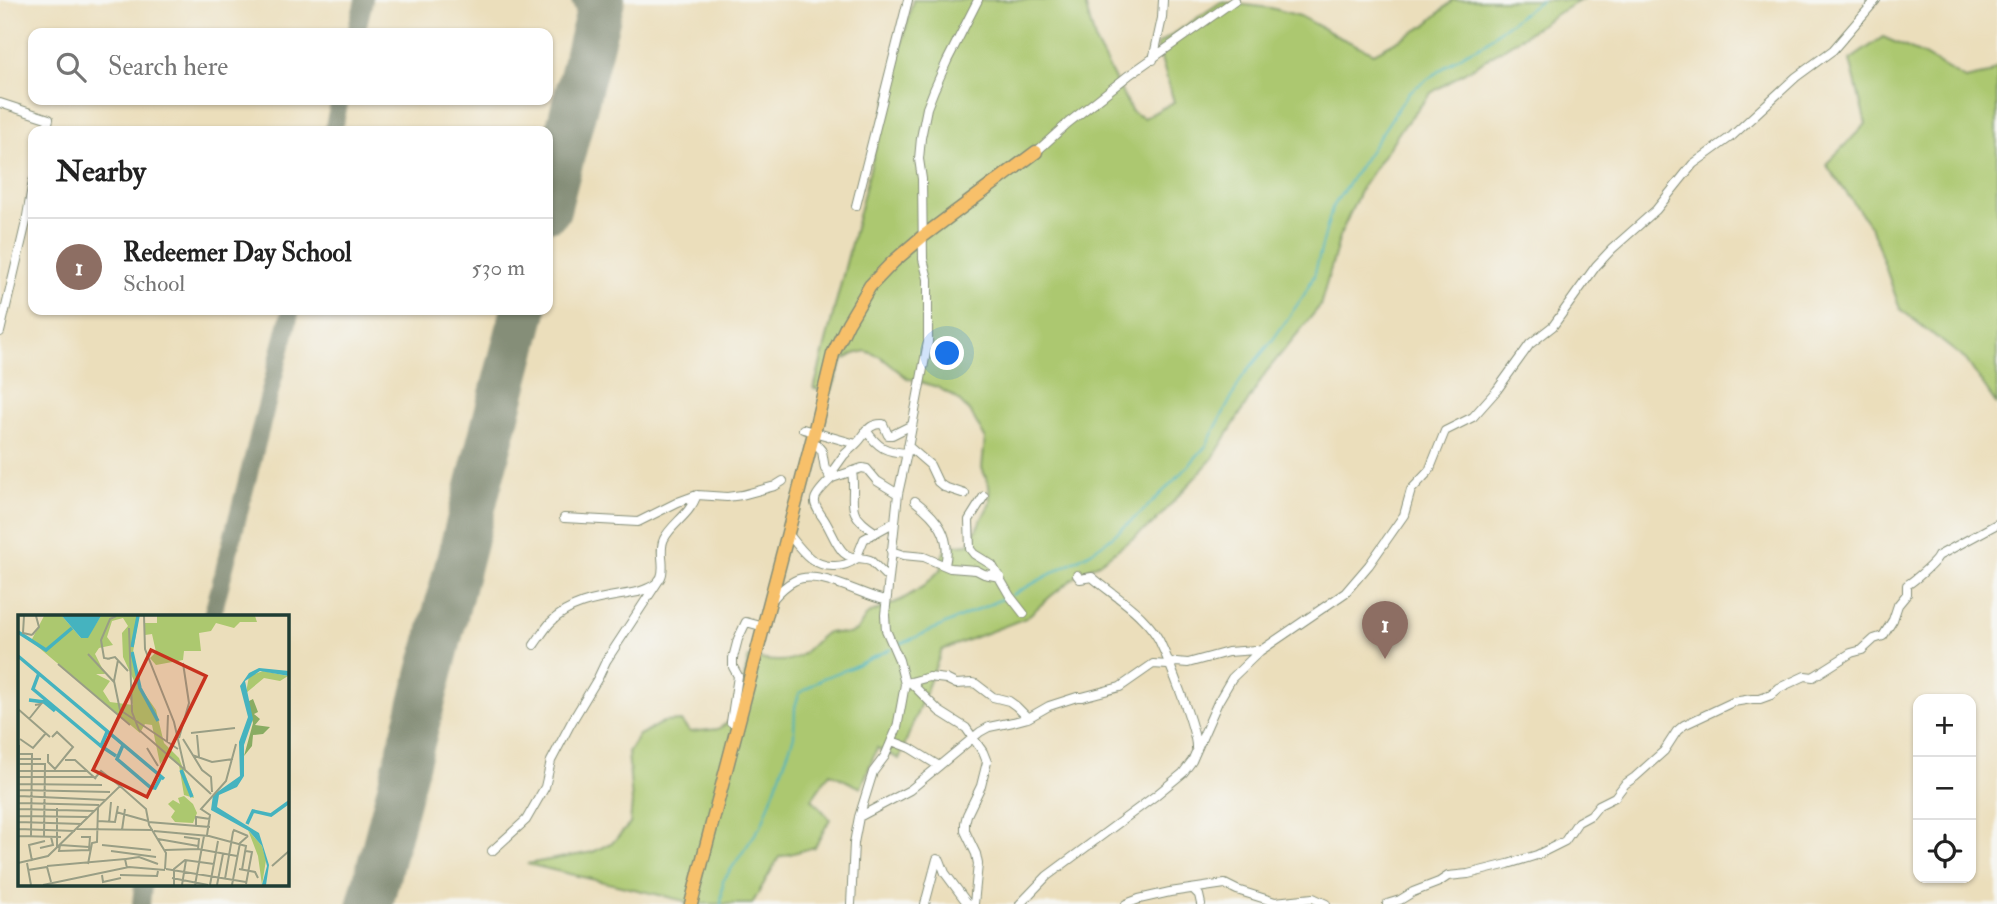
<!DOCTYPE html>
<meta charset="utf-8">
<style>
:root{--surface:#fff;--page:#f6f6f6;--text:#222;--muted:#767676;--line:#e0e0e0;--accent:#ea580c}
body{margin:0;font-family:"IM FELL Double Pica",serif;background:var(--page);color:var(--text)}
.controls{position:absolute;right:21px;bottom:21px;display:grid;overflow:hidden;border-radius:14px;box-shadow:0 2px 5px #0004}
.controls button{width:63px;height:63px;display:grid;place-items:center;padding:0;border:0;border-bottom:2px solid var(--line);background:var(--surface);color:var(--text);font:35px sans-serif}
.you{position:absolute;left:948px;top:354px;width:24px;height:24px;margin:-18px;border:5px solid #fff;border-radius:50%;background:#1a73e8;box-shadow:0 0 0 10px #1a73e833}
.badge{display:grid;place-items:center;width:46px;height:46px;border-radius:50%;background:var(--accent);color:#fff;font-size:23px;font-weight:700}
.pin{position:absolute;translate:-50% -58px;filter:drop-shadow(0 2px 4px #0008)}
.pin::after{content:'';position:absolute;top:37px;width:24px;height:21px;background:inherit;clip-path:polygon(0 0,100% 0,50% 100%)}
.list{margin:0;padding:0;list-style:none}
h2{display:flex;justify-content:space-between;align-items:center;height:91px;margin:0;padding:0 28px;font-size:30px}
h2 small{font-size:23px;font-weight:400;color:var(--muted)}
.list li{display:grid;grid-template-columns:46px 1fr auto;gap:21px;align-items:center;box-sizing:border-box;height:98px;padding:0 28px;border-top:2px solid var(--line)}
.list b{display:block;font-size:26px;white-space:nowrap}
.list p{margin:0;font-size:23px;white-space:nowrap;color:var(--muted)}
.list em{font-size:23px;font-style:normal;color:var(--muted)}
.icon{flex:none;width:38px;height:38px;fill:none;stroke:currentColor;stroke-width:2;stroke-linecap:round;stroke-linejoin:round}
.map{position:relative;flex:none;width:1997px;height:904px;overflow:hidden}
.search{position:absolute;background:var(--surface);box-shadow:0 2px 5px #0004;left:28px;top:28px;width:525px;height:77px;display:flex;align-items:center;gap:18px;box-sizing:border-box;padding:0 24px;border-radius:14px;color:var(--muted);font-size:26px}
.panel{position:absolute;background:var(--surface);box-shadow:0 2px 5px #0004;left:28px;top:126px;width:525px;height:189px;border-radius:14px}
.map>svg:first-child{display:block}
</style>
<div class="map">
<svg width="1997" height="904" viewBox="0 0 1997 904">
<rect width="100%" height="100%" fill="#f6f6f2"/>
<filter id="ink" filterUnits="userSpaceOnUse"><feTurbulence type="fractalNoise" baseFrequency=".0143" numOctaves="2"/><feDisplacementMap in="SourceGraphic" scale="14" xChannelSelector="R" yChannelSelector="G"/><feConvolveMatrix kernelMatrix="1 2 1 2 8 2 1 2 1" color-interpolation-filters="sRGB"/></filter>
<filter id="wash" filterUnits="userSpaceOnUse"><feTurbulence type="fractalNoise" baseFrequency=".00686" numOctaves="4" result="noise"/><feDisplacementMap in="SourceGraphic" scale="28" xChannelSelector="R" yChannelSelector="G"/><feGaussianBlur stdDeviation="1.57" result="paint"/><feColorMatrix in="noise" values="0 0 0 0 0 0 0 0 0 0 0 0 0 0 0 0 0 1.4 0 .05"/><feComposite in="paint" operator="in"/></filter>
<g filter="url(#wash)">
<rect width="100%" height="100%" fill="#ebdebb"/>
<!-- green -->
<path fill="#acc86f" stroke="#668252" stroke-width="2" d="M913 0H1084L1096 44 1132 112 1144 118 1174 102 1157 45 1221 2 1271 8 1300 16 1341 38 1374 53 1425 26 1451 2V0H1581L1558 13 1514 42 1431 93 1402 128 1362 187 1341 233 1320 306 1266 372 1213 458 1154 523 1099 563 1083 571 1051 596 1026 618 942 650 899 759 877 748 861 788 830 773 812 799 830 819 815 847 779 857 752 904H685V901L527 864 593 852 613 842 630 824 632 802 628 752 639 735 663 722 681 721 690 732 718 729 733 719 749 657C765 660 786 665 801 655 809 649 818 638 827 632L849 634 857 630 868 614 901 600 924 586 942 568 941 559 947 546 969 544 990 503 989 485 982 468 985 438 971 413 956 398 937 387 907 378 881 357 866 351 854 354 843 360 831 392 814 389Z
M1883 37 1924 55 1965 79 1988 74 1997 67V405L1966 360 1900 309 1872 229 1826 164 1866 124 1850 60Z"/>
<g fill="none" stroke-linecap="round" stroke-linejoin="round">
<!-- stream -->
<path stroke="#45b3bf" stroke-width="2" d="M1012 595 1091 552 1107 541 1141 513 1181 474 1206 446 1243 376 1272 341 1304 295 1314 276 1332 208 1409 92 1465 53 1484 44 1501 29 1542 0
M896 646 1006 597
M721 904 723 881 762 824 794 736 795 707 799 694 823 678 850 668 891 649"/>
<!-- taxiway -->
<path stroke="#858e78" stroke-width="18" d="M580 0 595 31
M356 33 364 0
M333 131 340 100
M520 310 522 316
M212 617 291 310
M141 904 143 885"/>
<!-- runway -->
<path stroke="#858e78" stroke-width="46" d="M548 209 602 0
M370 904 524 310"/>
</g>
</g>
<g filter="url(#ink)">
<g fill="none" stroke-linecap="round" stroke-linejoin="round">
<defs>
<path id="street" d="M1153 60 1162 18 1163 0
M0 103 49 119 46 131
M1036 152 1068 123 1129 75 1235 0
M856 206 908 0
M0 332 26 222 33 181
M803 429 856 444C866 435 867 423 883 424L888 435H892L912 425
M866 430C878 448 886 452 907 453
M812 439 822 451 825 469 832 478 862 468 867 469 877 481 898 494
M908 446 930 465 938 482 944 487 965 494
M852 471C857 502 842 511 875 532
M829 476 844 455 856 444
M832 478C828 482 815 494 815 500 814 505 818 510 821 515 830 526 835 545 844 553 852 560 861 557 870 560L887 577
M984 496 969 520 970 549 974 554 992 565 1010 596 1024 614
M915 501C937 518 952 536 945 565
M564 518 638 522 678 502 697 495 727 497 742 495 775 486 783 481
M787 532C801 549 811 567 835 566 843 566 849 564 856 559L864 539 893 523
M891 551 903 555 924 557 950 568 976 570 984 574 1000 577
M1077 575 1080 579 1092 577C1108 591 1128 603 1142 618 1148 624 1155 633 1159 640 1168 659 1197 730 1196 748
M773 599C779 592 786 585 794 581 818 568 859 595 885 600
M534 645C539 638 544 630 550 623 573 599 608 598 638 592 646 589 657 586 661 577 666 566 658 551 664 539 672 523 689 516 697 495
M910 682 939 711 966 728 983 752 987 762 981 786 967 815 965 823V831L976 854 978 864 974 904
M907 683 929 677 946 679 956 684 972 683 976 684 993 697 1009 701 1016 706 1028 718
M731 722 738 676 733 667V658L738 639 746 622 757 625
M892 741 910 748 939 766
M859 817 910 790 980 732 989 727 1013 722 1028 718 1049 706 1077 697H1082L1120 687 1153 664 1168 665 1176 662 1188 663 1228 652 1256 650 1260 651
M492 851 526 820 545 787 551 761 571 723 598 678 606 661 659 580
M940 860 945 873 968 904
M1193 889 1199 895 1201 904
M851 904 854 843 859 817 873 772 885 756 897 728 902 701 905 684 899 660 886 630 885 615 898 494 907 453 928 342V279L923 259 922 179 919 159 921 138 927 108 934 90 947 61 978 0
M925 904 937 859
M1020 904 1047 876 1155 796 1183 773 1192 761 1218 702 1232 678 1260 651 1345 593 1369 565 1404 515 1411 490 1429 471 1445 431 1473 417 1497 390 1530 344 1553 326 1596 266 1612 249 1656 210 1693 164 1732 136 1796 77 1833 50 1876 0
M1126 904 1139 899 1170 892 1225 884 1237 890 1275 902 1313 898 1326 904
M1387 904 1400 900 1413 892 1439 882 1448 876 1468 874 1508 864 1537 855 1565 841 1578 822 1591 815 1599 805 1615 797 1625 784 1635 777 1664 751 1677 731 1684 725 1733 702 1752 699H1760L1771 695 1779 688 1805 676 1813 677 1851 653 1862 650 1874 639 1883 636 1893 620 1898 605 1907 594V585C1914 581 1936 562 1938 556L1997 524"/>
<path id="primary" d="M691 904 814 433 833 354 848 323 870 286 893 262 922 237 1036 152"/>
</defs>
<!-- street casing -->
<use href="#street" stroke="#858e78" stroke-width="10"/>
<!-- primary casing -->
<use href="#primary" stroke="#858e78" stroke-width="15"/>
<!-- street -->
<use href="#street" stroke="#fff" stroke-width="8"/>
<!-- primary -->
<use href="#primary" stroke="#f7c06b" stroke-width="12"/>
</g>
</g>
<!-- overview -->
<g transform="translate(18 615)">
<rect width="271" height="271" fill="#ebdebb"/>
<path d="M26 1H44L63 23H69L83 1H121L115 37 122 72 138 95 146 128 161 143 176 183 166 180 161 150 149 141 142 149 134 110 127 109 122 118 13 26ZM105 3 110 11 104 18 105 42 118 70 111 82 115 90 92 87 85 76 92 66 78 59H87L77 39 81 33 95 30 89 22 94 6ZM139 1H237L239 7H222L216 13 198 8 193 16 181 18 183 36H166L165 45 138 50 132 43 138 37 134 19 127 20 126 8H139ZM245 56 270 61 262 66 246 63 228 78 231 61ZM160 183 166 181 175 189 179 198 175 208 157 207 153 202 157 196 150 189 155 185 162 189ZM230 215 244 231 248 245 244 270 240 241Z" fill="#acc86f" fill-rule="evenodd"/>
<path d="M235 84 240 97 236 99 242 104 237 110 252 112 245 119 235 120 234 131 226 141 235 108 229 87Z" fill="#89ac62"/>
<path d="M44 1H83L70 23H63ZM241 53 271 56V61L242 56 227 66 235 104 226 130V161L219 172 201 180 199 192 241 218 251 250 248 270H244L249 251 244 231 231 216 193 195 195 180 222 161 221 127 230 102 222 71 231 58Z" fill="#45b3bf"/>
<path fill="none" stroke="#45b3bf" stroke-width="3.5" d="M0 17 28 35 54 13M114 32 120 1M114 37 122 73 140 106M0 41 146 164M21 58 15 74 84 132M11 85 26 87 37 96M89 117 83 131 98 141M105 130 99 144 132 172 137 173 143 162M163 155 174 182M229 209 235 196 253 200 271 187"/>
<path fill="none" stroke="#999e85" stroke-width="2" d="M6 1 5 18 14 20M126 1 127 34 156 107 167 155 193 179M111 13 114 97M14 20 21 12 18 1M70 39 96 67M89 44 97 42 110 56M92 44 86 43 83 25 92 4 98 1M100 45 96 66 102 95 160 134M40 49 112 110M0 94 32 122M114 97 121 115 167 155M11 104 23 89 17 90M173 118 217 113M179 120 181 142M34 122 39 117 55 132 50 138M161 123 171 88 165 48M2 124 15 133 28 118M165 124 184 155 193 162 194 177M149 127 150 100M129 133 140 151M1 139H14L13 221M30 139V147L37 154 50 138M174 140 194 147 215 144M0 144H23M47 145H57L78 164M1 149H27L26 222M0 156H70M1 162H76M77 163 83 156 102 171M0 169 84 170M0 175 92 177M1 181 88 185M1 188 81 190M39 193V232M1 194 77 196M98 197 130 206M0 201 70 202M80 206 97 207 100 191M0 207 64 209M130 207 192 212M91 208 93 187M178 211V202L192 204M0 214 57 216M59 214 135 215M104 215 107 194M136 216 191 221 228 231 224 255M189 220 192 200 183 194 208 166 218 129M0 221 43 222M166 222 181 224 180 234M140 224 180 231M0 227 1 130M42 230 41 236 71 235 72 222H63M42 230 71 232M84 230 133 235M22 233 35 230 33 222M147 235 180 234 219 241M93 236 138 242M228 236 234 237 228 269M108 244 121 242 140 249M14 246 11 230 27 226M0 248 30 241 102 171 128 194 131 210 148 238 147 254M9 248 13 270M70 249 74 228 79 227 80 193M29 251 107 244 109 253M254 251 271 236M148 254 228 267M221 254 237 257 240 263M10 255 29 252 33 267M84 260 85 267 103 263M102 260 139 261 140 256M154 263 190 270M207 264 215 217 216 215 230 221M25 270 111 252 147 255M156 270V254L167 245 196 249M164 270 168 245M177 270 186 221M192 270 200 226M199 270 205 239M214 270 222 228 230 221"/>
<path fill="#c8321e" fill-opacity="0.15" stroke="#c8321e" stroke-width="3.5" d="M133 35 188 61 129 182 75 155Z"/>
<rect width="271" height="271" fill="none" stroke="#1f3d34" stroke-width="3.5"/>
</g>
</svg>
<div class="controls">
<button>+</button>
<button>−</button>
<button><svg class="icon" aria-label="locate" viewBox="0 0 24 24"><circle cx="12" cy="12" r="6"/><path d="M12 2v4M12 18v4M2 12h4M18 12h4"/></svg></button>
</div>
<div class="you"></div>
<div class="pin badge" style="left:1385px;top:659px;background:#8d6e63">1</div>
<div class="search"><svg class="icon" aria-label="search" viewBox="0 0 24 24"><circle cx="10" cy="10" r="6"/><path d="M15 15l6 6"/></svg>Search here</div>
<section class="panel">
<h2>Nearby<small></small></h2>
<ul class="list">
<li><span class="badge" style="background:#8d6e63">1</span><div><b>Redeemer Day School</b><p>School</p></div><em>530 m</em></li>
</ul>
</section>
</div>
